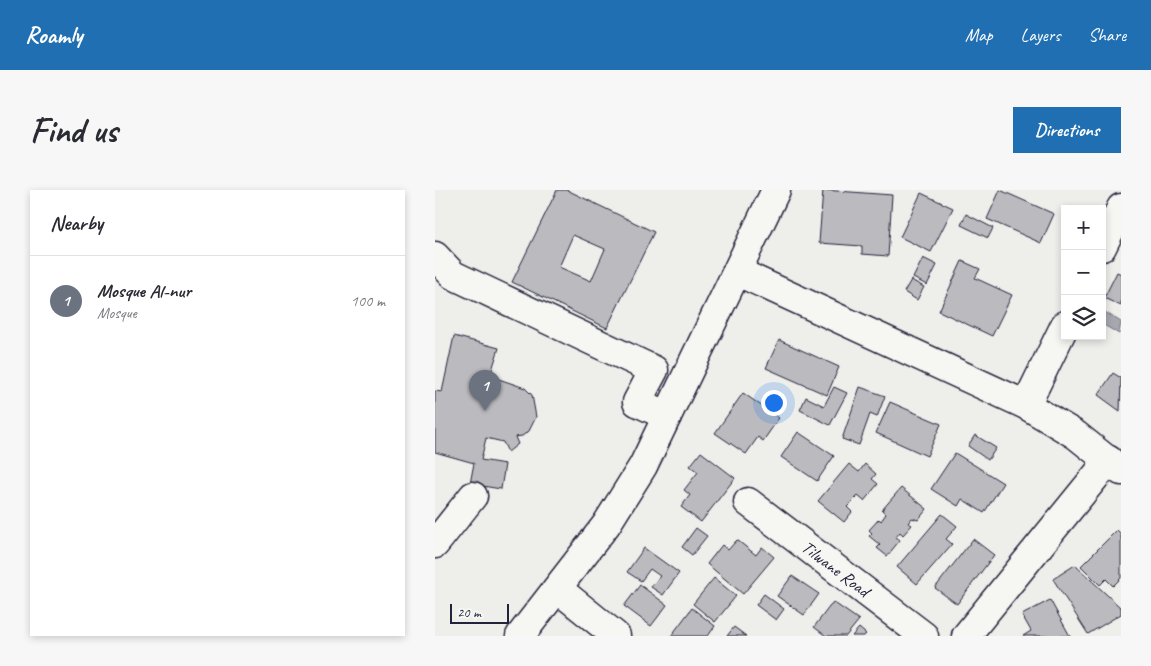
<!DOCTYPE html>
<meta charset="utf-8">
<style>
:root{--surface:#fff;--page:#f7f7f7;--text:#2b2b33;--muted:#7c7c81;--line:#e1e1e2;--accent:#1f6fb2}
body{margin:0;font-family:Caveat,sans-serif;background:var(--page);color:var(--text)}
.controls{position:absolute;right:15px;top:15px;display:grid;overflow:hidden;border-radius:0px;box-shadow:0 2px 8px #0003}
.controls button{width:45px;height:45px;display:grid;place-items:center;padding:0;border:0;border-bottom:1px solid var(--line);background:var(--surface);color:var(--text);font:25px sans-serif}
.scale{position:absolute;left:15px;bottom:12px;width:59px;box-sizing:border-box;padding-left:5px;border:2px solid #22223b;border-top:0;font-size:14px;line-height:18px;white-space:nowrap;color:#22223b;-webkit-text-stroke:4px #f6f6f2;paint-order:stroke}
.you{position:absolute;left:338px;top:212px;width:18px;height:18px;margin:-12px;border:4px solid #fff;border-radius:50%;background:#1a73e8;box-shadow:0 0 0 8px #1a73e833}
.badge{display:grid;place-items:center;width:32px;height:32px;border-radius:50%;background:var(--accent);color:#fff;font-size:16px;font-weight:700}
.pin{position:absolute;translate:-50% -41px;filter:drop-shadow(0 1px 2px #0008)}
.pin::after{content:'';position:absolute;top:26px;width:18px;height:15px;background:inherit;clip-path:polygon(0 0,100% 0,50% 100%)}
.list{margin:0;padding:0;list-style:none}
h2{display:flex;justify-content:space-between;align-items:center;height:65px;margin:0;padding:0 20px;font-size:21px}
h2 small{font-size:16px;font-weight:400;color:var(--muted)}
.list li{display:grid;grid-template-columns:32px 1fr auto;gap:15px;align-items:center;box-sizing:border-box;height:90px;padding:0 20px;border-top:1px solid var(--line)}
.list b{display:block;font-size:19px;white-space:nowrap}
.list p{margin:0;font-size:16px;white-space:nowrap;color:var(--muted)}
.list em{font-size:16px;font-style:normal;color:var(--muted)}
.icon{flex:none;width:28px;height:28px;fill:none;stroke:currentColor;stroke-width:2;stroke-linecap:round;stroke-linejoin:round}
.map{position:relative;flex:none;width:686px;height:446px;overflow:hidden;border-radius:0px}
header{display:flex;align-items:center;gap:30px;box-sizing:border-box;height:70px;padding:0 25px;background:var(--accent);color:#fff}
header strong{font-size:24px}
nav{display:flex;gap:28px;margin-inline-start:auto;font-size:18px}
.intro{display:flex;align-items:center;justify-content:space-between;box-sizing:border-box;height:120px;padding:0 30px}
h1{margin:0;font-size:35px}
.button{padding:12px 22px;border-radius:0px;background:var(--accent);color:#fff;font-size:18px;font-weight:700}
main{display:flex;gap:30px;padding:0 30px}
aside{flex:1;background:var(--surface);border-radius:0px;box-shadow:0 2px 8px #0003}
.map>svg:first-child{display:block}
</style>
<header>
<strong>Roamly</strong>
<nav><a>Map</a><a>Layers</a><a>Share</a></nav>
</header>
<div class="intro"><h1>Find us</h1><a class="button">Directions</a></div>
<main>
<aside>
<h2>Nearby<small></small></h2>
<ul class="list">
<li><span class="badge" style="background:#6b7280">1</span><div><b>Mosque Al-nur</b><p>Mosque</p></div><em>100 m</em></li>
</ul>
</aside>
<div class="map">
<svg width="686" height="446" viewBox="0 0 686 446">
<rect width="100%" height="100%" fill="#eeeeeb"/>
<filter id="ink" filterUnits="userSpaceOnUse"><feTurbulence type="fractalNoise" baseFrequency=".02" numOctaves="2"/><feDisplacementMap in="SourceGraphic" scale="10" xChannelSelector="R" yChannelSelector="G"/><feConvolveMatrix kernelMatrix="1 2 1 2 8 2 1 2 1" color-interpolation-filters="sRGB"/></filter>
<g filter="url(#ink)">
<!-- water -->
<path fill="#a7a7af" stroke="#727281" d="M670 122 686 132 684 144 667 134Z"/>
<!-- building -->
<path fill="#bbbbbf" stroke="#22223b" fill-rule="evenodd" d="M122 0H132L219 42 172 138 77 92ZM138 45 170 59 156 91 124 77Z
M388 0 457 5 453 66 427 64V56L384 53Z
M565 0 619 24 606 53 552 29Z
M486 3 518 18 496 62 465 47Z
M531 24 558 38 553 48 526 35Z
M488 68 502 75 492 95 478 88Z
M527 71 545 79 540 88 577 105 557 146 504 121Z
M682 82 686 84V116L669 108Z
M476 90 489 97 482 110 469 102Z
M19 146 64 158 55 186 90 198 97 205 101 227 94 241 87 246 80 247 83 254 73 262 68 252 51 248 46 270 70 274 66 299 35 294 39 273 0 262V201L7 202Z
M344 150 404 177 392 205 331 178Z
M678 183 686 188 685 221 663 205Z
M399 197 412 203 395 235 365 220 371 207 389 216Z
M425 197 450 206 442 227 435 224 424 255 407 249Z
M308 203 344 228 328 251 323 247 311 264 280 243Z
M455 212 506 234 492 266 441 243Z
M363 242 399 266 382 291 346 267Z
M540 245 561 258 553 270 533 256Z
M266 262 300 288 266 332 246 317 255 305 249 300 263 282 255 276Z
M520 263 568 293 549 323 527 309 523 316 496 299Z
M414 274 424 282 430 274 441 284 437 289 443 294 429 311 423 306 412 317 417 322 409 332 383 311Z
M466 298 492 319 483 330 477 328 473 333 477 335 468 345 465 342 461 347 465 350 452 366 442 358 445 355 434 346 437 343 434 340 444 329 446 331 451 324 447 320Z
M507 324 522 336 511 349 517 354 482 394 462 377Z
M261 338 272 346 257 365 247 357Z
M682 340 686 344V388L678 396 671 389 665 395 646 376Z
M538 349 559 365 522 414 500 398Z
M302 350 321 365 327 357 339 367 308 404 272 374 287 355 293 360Z
M209 358 244 383 228 405 216 397 225 386 215 379 206 391 192 382Z
M640 375 686 418V424L653 444 618 389Z
M357 386 384 404 369 425 342 406Z
M279 388 301 406 280 432 258 414Z
M205 395 232 415 216 436 189 416Z
M329 404 349 419 341 430 321 415Z
M615 410 635 446H588L596 441 587 425Z
M398 412 424 430 411 446H391L379 437Z
M257 418 280 436 273 446H236Z
M299 437 311 446H292Z
M424 438 431 444 429 446H417Z"/>
<g fill="none" stroke-linecap="round" stroke-linejoin="round">
<defs>
<g id="minor">
<path d="M667 57 686 18"/>
<path d="M0 66 18 85 219 180 202 212 232 226"/>
<path d="M303 82 591 215 641 245 686 281"/>
<path d="M591 215 630 135"/>
<path id="s1" d="M313 312 489 446"/>
<path d="M0 354 38 306"/>
<path d="M123 399 181 446"/>
<path d="M85 446 171 335 208 276 341 0"/>
<path d="M531 446 674 270"/>
</g>
</defs>
<!-- minor casing -->
<use href="#minor" stroke="#22223b" stroke-width="31"/>
<!-- minor -->
<use href="#minor" stroke="#f6f6f2" stroke-width="28"/>
</g>
</g>
<g text-anchor="middle" dominant-baseline="central" stroke-width="5" stroke-linejoin="round" paint-order="stroke">
<!-- street labels -->
<g font-size="18" fill="#22223b" stroke="#f6f6f2">
<text stroke="none"><textPath href="#s1" startOffset="110">Tilwane Road</textPath></text>
</g>
</g>
</svg>
<div class="controls">
<button>+</button>
<button>−</button>
<button><svg class="icon" aria-label="layers" viewBox="0 0 24 24"><path d="M12 4l9 5-9 5-9-5zM3 14l9 5 9-5"/></svg></button>
</div>
<div class="scale">20 m</div>
<div class="you"></div>
<div class="pin badge" style="left:50px;top:221px;background:#6b7280">1</div>
</div>
</main>
